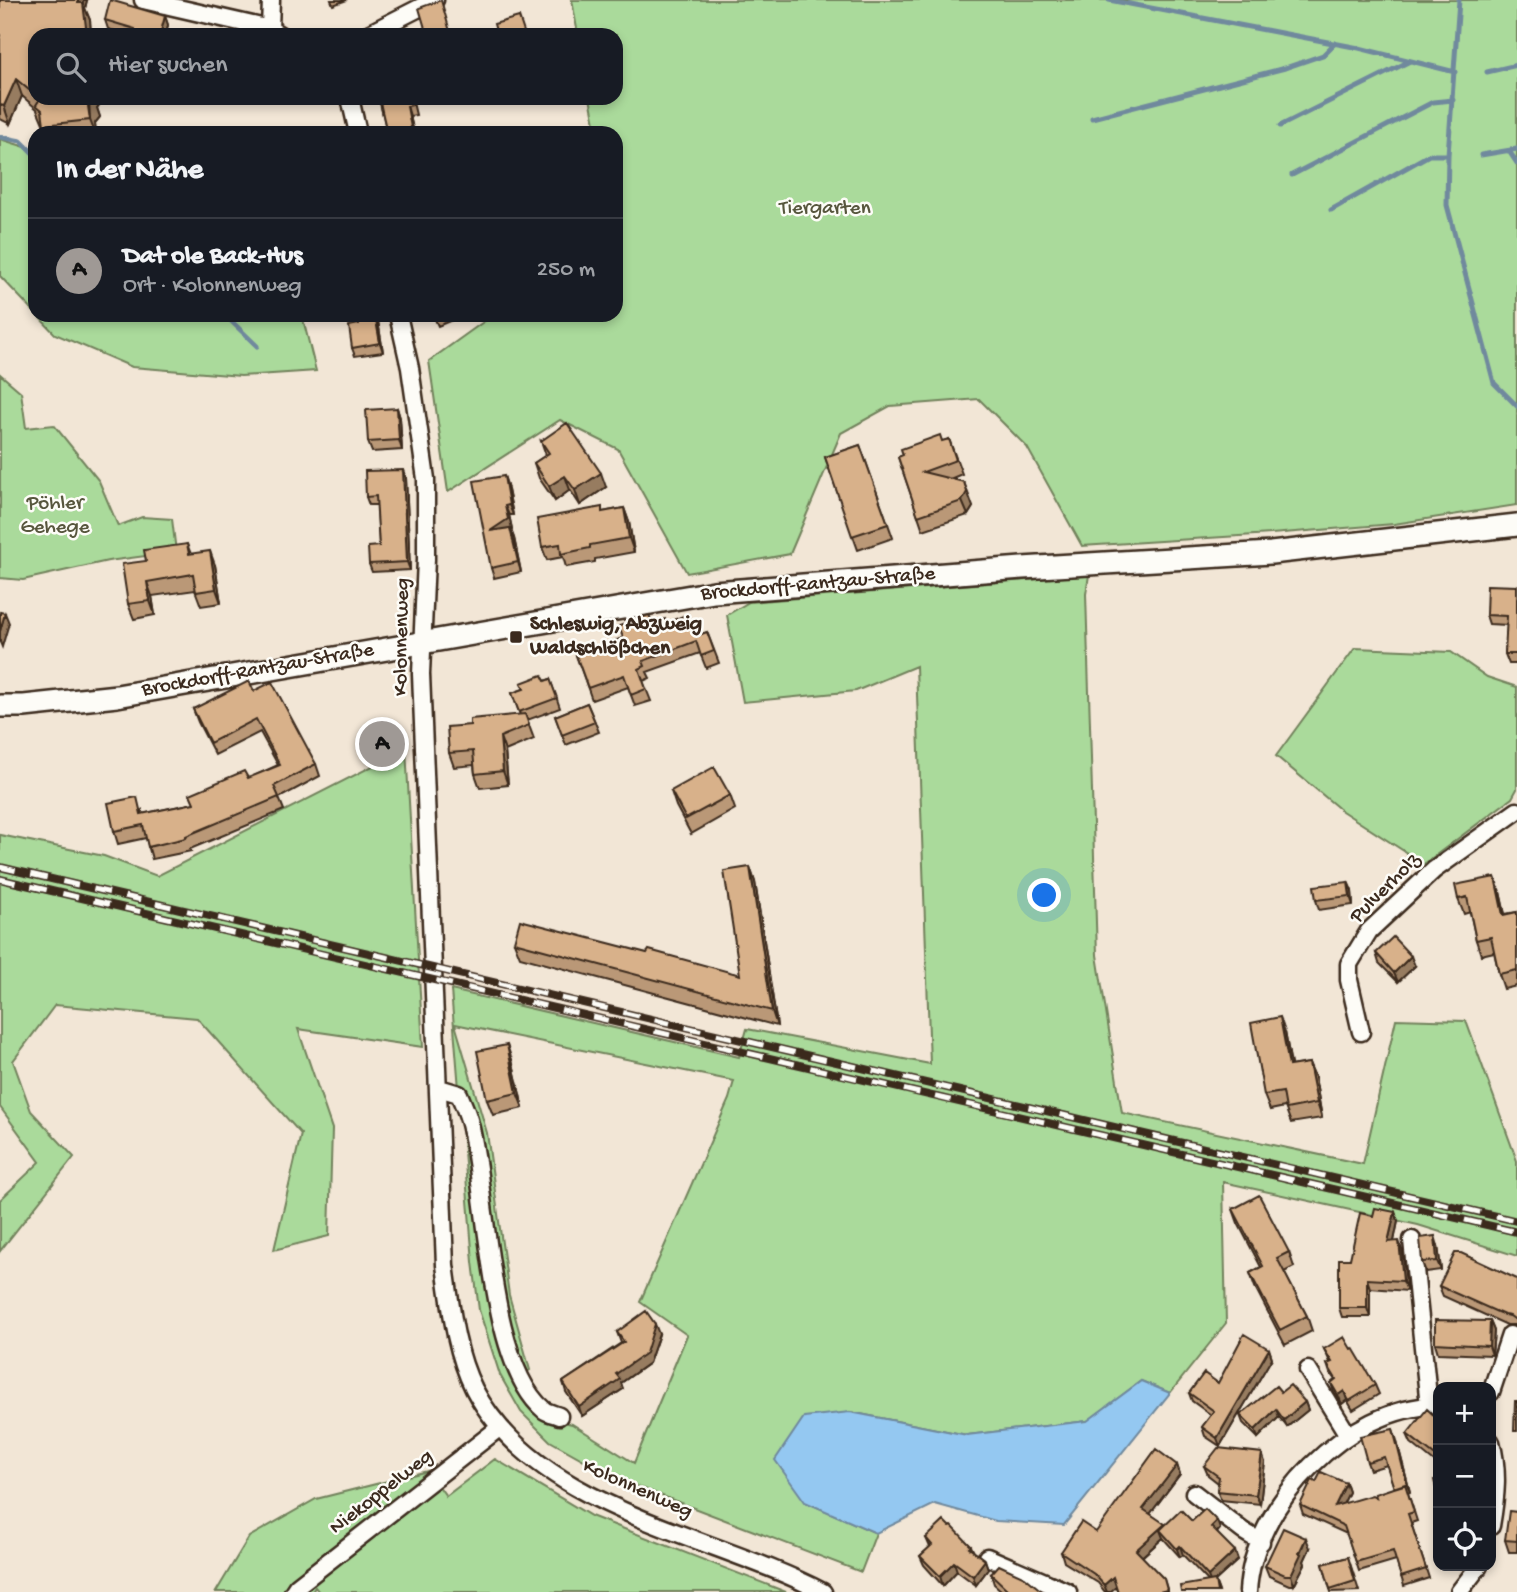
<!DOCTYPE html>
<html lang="de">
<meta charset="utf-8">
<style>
:root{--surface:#171b24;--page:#20242c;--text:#f1f3f6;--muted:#9ea1a6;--line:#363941;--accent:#9f9995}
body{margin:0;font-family:"Gochi Hand",sans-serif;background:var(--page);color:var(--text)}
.controls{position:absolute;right:21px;bottom:21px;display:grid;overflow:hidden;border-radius:14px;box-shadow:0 4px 10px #0003}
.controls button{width:63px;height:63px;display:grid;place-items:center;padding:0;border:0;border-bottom:2px solid var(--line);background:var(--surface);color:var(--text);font:35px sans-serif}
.you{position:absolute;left:1045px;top:896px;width:24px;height:24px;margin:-18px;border:5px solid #fff;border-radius:50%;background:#1a73e8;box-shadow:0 0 0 10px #1a73e833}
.badge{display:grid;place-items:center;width:46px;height:46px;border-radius:50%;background:var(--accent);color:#111;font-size:23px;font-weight:700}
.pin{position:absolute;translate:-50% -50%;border:4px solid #fff;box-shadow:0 2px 7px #0006}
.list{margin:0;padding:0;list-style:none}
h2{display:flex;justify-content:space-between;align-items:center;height:91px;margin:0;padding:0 28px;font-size:30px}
h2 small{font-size:23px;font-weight:400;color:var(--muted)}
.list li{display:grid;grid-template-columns:46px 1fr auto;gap:21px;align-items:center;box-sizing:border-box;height:105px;padding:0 28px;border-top:2px solid var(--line)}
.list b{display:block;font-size:26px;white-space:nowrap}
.list p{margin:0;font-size:23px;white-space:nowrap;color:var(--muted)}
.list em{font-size:23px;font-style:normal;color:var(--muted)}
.icon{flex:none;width:38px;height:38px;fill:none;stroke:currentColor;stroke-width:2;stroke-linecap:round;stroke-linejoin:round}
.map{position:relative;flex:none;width:1517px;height:1592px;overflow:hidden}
.search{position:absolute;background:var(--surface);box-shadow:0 4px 10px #0003;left:28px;top:28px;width:595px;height:77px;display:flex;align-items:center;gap:18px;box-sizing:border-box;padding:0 24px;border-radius:21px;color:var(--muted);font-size:26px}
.panel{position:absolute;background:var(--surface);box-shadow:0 4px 10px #0003;left:28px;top:126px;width:595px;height:196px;border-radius:21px}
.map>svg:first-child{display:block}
</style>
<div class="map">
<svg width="1517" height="1592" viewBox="0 0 1517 1592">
<rect width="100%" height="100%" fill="#f2e6d6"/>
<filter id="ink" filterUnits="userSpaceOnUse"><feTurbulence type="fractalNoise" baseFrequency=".0143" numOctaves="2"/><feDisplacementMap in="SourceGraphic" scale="14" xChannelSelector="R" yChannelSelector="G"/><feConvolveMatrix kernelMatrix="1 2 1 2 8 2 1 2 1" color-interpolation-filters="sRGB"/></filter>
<g filter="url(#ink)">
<!-- green -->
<path fill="#aada9b" stroke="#72825c" stroke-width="2" fill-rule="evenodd" d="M572 0H1517V505L1394 524 1271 534 1082 546 1027 447 979 399 890 406 841 433 790 554 687 573 618 449 560 420 448 492 429 361 493 315H616V133H597L590 98H616V35H578Z
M0 139 35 150V313L0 276Z
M37 315H302L316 371 241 376 132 367 55 334Z
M0 374 21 392 26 428 54 425 99 481 118 526 142 517 172 519 176 552 108 561 23 580 0 578Z
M1089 575 1086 594 1097 955 1122 1113 1363 1164 1396 1019 1466 1021 1517 1161V1256L1418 1225 1223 1182 1226 1323 1170 1393 1141 1381 1088 1421 967 1435 850 1412 806 1502 876 1533 861 1572 618 1479 550 1441 521 1412 500 1375 479 1310 473 1262 451 990 739 1057 747 1029 930 1064 916 666 856 691 743 702 727 615 749 602ZM455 1024 734 1081 729 1099 640 1302 687 1335 634 1463 572 1424 547 1418 517 1378 530 1370 509 1295 487 1133Z
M1355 648 1451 652 1487 677 1517 687V789L1512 798 1424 864 1342 811 1276 756Z
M406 749 423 1047 298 1029 332 1129 329 1236 274 1250 301 1134 197 1018 55 1005 13 1061 31 1111 74 1157 0 1251V1200L40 1162 0 1107V835L104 856 157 876Z
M495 1459 591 1516 786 1592H319L315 1587 312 1592H216L249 1537 316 1499 428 1471 446 1496Z"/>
<!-- water -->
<path fill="#94c8f1" stroke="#70899d" stroke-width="2" d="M1141 1381 1170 1393 1064 1525 996 1521 935 1504 876 1533 805 1502 775 1460 804 1417 850 1412 967 1435 1087 1421Z"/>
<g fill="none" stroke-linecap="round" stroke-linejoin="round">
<!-- stream -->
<path stroke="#70899d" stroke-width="5" d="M1109 0 1359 48 1455 72
M1459 0 1448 155 1447 205 1494 383 1517 406
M1487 72 1517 65
M1092 118 1285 68 1323 55 1335 43
M1280 126 1410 61
M0 137 21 141 35 155
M1509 151 1517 163
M1481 155 1517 149
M1292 175 1433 102 1453 100
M1331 210 1429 155H1448
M225 315 257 346"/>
<defs>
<path id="minor" d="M143 0 270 29 280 35
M270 29 271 0
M366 35 435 0
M350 98 358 133
M398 315 410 368 426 479V559L421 674 445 1265C451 1307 455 1351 474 1389 537 1510 712 1534 823 1592
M1361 1032 1349 980V964L1369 931 1434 870 1517 811
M439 1088 459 1094C463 1104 468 1114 470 1124 488 1194 488 1364 544 1410 548 1413 554 1414 559 1416
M1412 1240 1429 1406
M1308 1370 1348 1435
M1491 1392 1510 1335
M1491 1442C1499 1471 1496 1497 1491 1526
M1194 1493 1243 1531 1261 1542
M987 1557 1068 1592
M293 1592 297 1586 499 1428
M1248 1592C1252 1505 1349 1405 1438 1406
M1459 1592 1479 1566"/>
<path id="tertiary" d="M0 706H24L117 696 714 592 1022 568 1271 553 1517 525"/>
</defs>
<!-- minor casing -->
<use href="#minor" stroke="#3b2a1e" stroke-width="21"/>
<!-- tertiary casing -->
<use href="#tertiary" stroke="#3b2a1e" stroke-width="26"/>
<!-- minor -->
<use href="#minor" stroke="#fdfcf7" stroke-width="16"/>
<!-- tertiary -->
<use href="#tertiary" stroke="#fdfcf7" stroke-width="21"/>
<defs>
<path id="rail" d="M0 867 1517 1221
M0 879 1517 1232"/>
</defs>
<!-- rail casing -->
<use href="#rail" stroke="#3b2a1e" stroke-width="8"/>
<!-- rail -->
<use href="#rail" stroke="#fdfcf7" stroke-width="5" stroke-dasharray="16" stroke-linecap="butt"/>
</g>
<!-- wall -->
<path fill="#ba9877" stroke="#3b2a1e" stroke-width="2" d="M0 0H87L85 9 90 20 91 35H35V98H97L100 104 97 108 100 117 95 123 96 133H47L37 109 22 96 10 124 0 119Z
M331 0H347L333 5Z
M165 16 168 25 166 35H130L108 29 105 20Z
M379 98H412L416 115 410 116 414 133H387Z
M377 315 383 352 355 356 352 348Z
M433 315H456L457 318 438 326Z
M397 408 400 418 402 450 372 452 368 442Z
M949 439 962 474 950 479 973 507 968 515 923 530 898 457Z
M541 441 606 487 580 505 570 490 555 501 539 478 534 463 546 455Z
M860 445 893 538 858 550 825 457Z
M504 476 507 485 513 515H509L512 529 511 530 514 538 521 572 494 578 491 568Z
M406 478 410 570 372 572 369 564 379 546 377 505H369L366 497Z
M624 508 629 522 634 552 595 559V562L566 567 563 557 547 560 542 547 603 512Z
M187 544 191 554 215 565 221 603 201 606 195 590 152 596 155 615 134 619 128 604 146 561Z
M1517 586V664H1509L1505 654 1507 625 1489 624 1486 615Z
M653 623H666L696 636 707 632 719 663 706 668 700 653 647 672 650 678 643 681 651 701 635 706 628 687 592 700 576 655 623 638Z
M550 679 560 708 527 720 534 739 505 751 508 785 480 788 475 774 474 765 454 767 449 753 470 725 520 715 512 693Z
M254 691 316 764 320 776 279 798 284 810 190 849 191 851 152 859 146 838 118 844 114 831 142 810V814L194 803 278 765 260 732 215 755 198 722 193 709Z
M587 703 599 732 566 745 555 716Z
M392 738 394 743 381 756 371 746 369 741Z
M671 791 730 795 735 809 691 834 676 806Z
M750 867 755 882 777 1026 520 957 514 942 647 953 740 975Z
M1348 882 1352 891 1353 905 1319 910 1316 900Z
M1500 892 1505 914 1517 912V986L1504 989 1499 974 1494 952 1481 955 1476 940 1470 912 1464 914 1458 899Z
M1376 953 1415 966 1398 982 1379 963Z
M1285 1032 1291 1066 1309 1063 1315 1077 1322 1118 1291 1123 1285 1107 1270 1110 1264 1095Z
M512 1060 523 1108 493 1115 487 1100Z
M1233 1209 1289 1252 1294 1267 1284 1272 1307 1316 1312 1331 1285 1345 1255 1287 1250 1273 1261 1267 1238 1223Z
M1395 1212 1398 1221 1394 1241 1402 1250 1407 1291 1370 1288V1317H1342L1339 1308 1350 1259 1373 1216Z
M1438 1246 1441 1270 1426 1272 1422 1262Z
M1517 1279V1328L1514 1325H1507L1443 1296 1439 1286Z
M1490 1321 1494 1331 1492 1355 1438 1353 1435 1343Z
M617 1332 659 1334 649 1363 621 1383 623 1389 582 1416 566 1392 563 1382 621 1343Z
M1269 1349 1272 1358 1220 1446 1205 1436 1202 1427 1211 1415 1192 1401 1189 1393 1218 1383Z
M1324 1349 1375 1385 1379 1394 1353 1410 1347 1400 1342 1404 1334 1392 1331 1383 1335 1380 1330 1373 1327 1364 1330 1362Z
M1281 1392 1305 1402 1308 1410 1287 1427 1279 1417 1258 1438 1243 1423 1240 1415Z
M1438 1419V1465L1411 1443 1407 1434Z
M1396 1438 1410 1492 1408 1493 1417 1521 1411 1523 1429 1578 1404 1586 1396 1560 1359 1571 1347 1534 1303 1514 1300 1505 1316 1482 1346 1483 1349 1492 1343 1504 1376 1497 1394 1488 1387 1465 1370 1470 1367 1462Z
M1265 1462 1260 1504 1221 1500 1217 1491 1218 1483 1208 1475 1204 1466Z
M1177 1465 1180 1474 1150 1514 1165 1525 1192 1521H1217L1220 1529 1217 1533 1238 1560 1215 1581 1218 1589 1208 1581 1183 1555 1180 1557 1163 1538 1142 1557 1164 1579 1168 1592H1118L1116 1586 1110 1592H1105L1098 1583 1064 1562 1061 1552 1096 1532Z
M1517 1512V1552H1509L1505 1540Z
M950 1527 971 1546 974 1552 985 1560 988 1569 976 1585 957 1571 943 1586 924 1565 920 1556 930 1547 926 1538Z
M1310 1548 1304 1561 1305 1564 1294 1585H1289L1269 1576 1265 1566Z
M1348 1557 1359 1591 1331 1592 1323 1564Z
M991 1574 1043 1592H1003L994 1584Z"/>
<!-- shaded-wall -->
<path fill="#977c61" stroke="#3b2a1e" stroke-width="2" d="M78 0H87L85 8 90 20 91 35H87L78 3Z
M165 16 168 25 166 35H160Z
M16 79 22 96 10 124 4 106Z
M89 98H97L100 104 97 108 100 117 95 123 96 133H95L90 120Z
M407 106 410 116 414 133H412Z
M375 315H377L383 352 380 343Z
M397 408 400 418 402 450 399 440Z
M403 470 406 478 410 570 407 562Z
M601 473 606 487 580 505 575 490Z
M504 476 507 485 513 515 509 505Z
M565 476 570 490 555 501 549 486Z
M964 482 973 507 968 515 962 501Z
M505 506 509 515 512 529 511 530 514 538 521 572 518 562 490 531Z
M624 508 629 522 634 552 629 538Z
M210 551 215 565 221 603 216 589Z
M147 582 152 596 155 615 150 601Z
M5 613 9 623 2 647 0 642V631Z
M500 737 505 751 508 785 503 771Z
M392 738 394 743 381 756 379 751Z
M750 867 755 882 777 1026 772 1011Z
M1495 877 1500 892 1508 929 1503 915Z
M1348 882 1352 891 1353 905 1350 896Z
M1411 956 1415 966 1398 982 1394 973Z
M1280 1017 1285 1032 1294 1081 1289 1066Z
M507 1045 512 1060 523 1108 517 1093Z
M1309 1063 1315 1077 1322 1118 1317 1103Z
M1395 1212 1398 1221 1392 1251 1388 1242Z
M1435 1236 1438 1246 1441 1270 1437 1261Z
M1399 1241 1402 1250 1407 1291 1403 1281Z
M1367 1279 1370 1288V1317L1367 1308Z
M1490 1321 1494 1331 1492 1355 1489 1346Z
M655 1324 659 1334 649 1363 621 1383 623 1389 582 1416 579 1407 616 1374Z
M1269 1349 1272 1358 1220 1446 1217 1438Z
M1344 1391 1347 1400 1342 1404 1338 1395Z
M1305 1402 1308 1410 1287 1427 1284 1420Z
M1276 1409 1279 1417 1258 1438 1255 1430Z
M1393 1429 1396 1438 1410 1492 1407 1484Z
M1262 1453 1265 1462 1260 1504 1256 1495Z
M1177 1465 1180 1474 1147 1518 1143 1509Z
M1346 1483 1349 1492 1338 1515 1335 1506Z
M1217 1521 1220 1529 1214 1535 1211 1527Z
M1165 1524 1160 1530 1163 1538 1139 1559 1136 1550Z
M1306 1538 1310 1548 1304 1561 1305 1564 1294 1585 1291 1575Z
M1180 1546 1183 1555 1180 1557 1177 1549Z
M1235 1551 1238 1560 1215 1581 1219 1592H1217L1211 1584 1208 1576Z
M985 1560 988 1569 976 1585 973 1576Z
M954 1562 957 1571 943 1586 940 1576Z
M1113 1577 1117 1586 1110 1592H1107L1104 1585Z"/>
<!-- building -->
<path fill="#d8b18a" stroke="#3b2a1e" stroke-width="2" d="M0 0H78V3H83L87 35H35V95L16 79 4 106 0 105Z
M110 0 165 16 160 35 155 34 154 35H134L135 29 105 20Z
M441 0 451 35H427L419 8Z
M519 17 525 35H497L494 24Z
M39 98H92L94 99 88 106 90 120 44 125 42 110 36 105 40 99Z
M379 98H411L413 105 407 106 412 133H387Z
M358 315H375L380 343 352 348 349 326 359 324Z
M397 408 399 440 368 442 366 410Z
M567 423 601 473 575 490 565 476 549 486 534 463 549 453 541 441Z
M940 435 942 441 949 439 956 460 923 472 964 482 967 492 962 501 918 516 898 457 903 455 901 449Z
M860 445 888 524 852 536 825 457Z
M403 470 407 562 369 564 368 547 379 546 376 496 366 497 365 471Z
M504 476 509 505 505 506 508 519 490 531 510 528 518 562 491 568 474 481Z
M602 507V512L624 508 629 538 590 545V548L561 554 560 544 542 547 537 519Z
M187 544 189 554 210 551 216 589 196 592 193 574 147 582 150 601 128 604 122 564 146 561 144 550Z
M1487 585 1517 586V654H1505L1507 616 1486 615Z
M0 612 5 613 0 631Z
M688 614 696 636 707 632 714 651 701 656 696 641 643 661 645 666 639 669 646 689 631 695 624 675 588 688 576 655 623 638 619 626 649 615 653 623 665 619 666 623Z
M542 675 545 681 550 679 557 698 519 712 512 693 524 689 521 683Z
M249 681 254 691 272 682 316 764 274 786 279 797 186 836V838L148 847 143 825 114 831 108 803 137 797 141 814 194 803 190 794 244 771 248 778 280 765 256 719 210 743 193 709Z
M587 703 595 722 562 735 555 716Z
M525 714 529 725 500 737 503 771 475 774 473 751 449 753 447 727 470 725V719Z
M382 728 392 738 379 751 369 741Z
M714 767 730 795 686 819 671 791Z
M750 867 772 1011 514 942 520 920 647 953 649 950 740 975 724 871Z
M1495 877 1503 915 1517 912V970L1499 974 1491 937 1476 940 1467 897 1458 899 1455 885Z
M1348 882 1350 896 1316 900 1314 886Z
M1393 937 1411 956 1394 973 1376 953Z
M1280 1017 1289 1066 1309 1063 1317 1103 1286 1109 1283 1092 1264 1095 1251 1023Z
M507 1045 517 1093 487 1100 477 1051Z
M1259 1195 1289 1252 1277 1258 1307 1316 1280 1330 1250 1273 1263 1266 1233 1209Z
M1375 1208 1395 1212 1388 1242 1399 1241 1403 1281 1367 1279V1308H1339V1259H1350L1360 1213 1373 1216Z
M1435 1236 1437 1261 1422 1262 1420 1238Z
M1455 1253H1461L1517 1279V1321L1510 1316 1504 1315 1439 1286Z
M646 1311 655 1324 646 1353 616 1374 620 1379 579 1407 563 1382 624 1342 617 1332Z
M1435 1320 1490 1321 1489 1346 1435 1343Z
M1244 1334 1269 1349 1217 1438 1202 1427 1214 1411 1189 1393 1204 1373 1218 1383Z
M1344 1337 1351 1349 1353 1348 1375 1385 1349 1401 1344 1391 1338 1395 1331 1383 1336 1379 1327 1364 1332 1362 1324 1349Z
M1290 1385 1305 1402 1284 1420 1276 1409 1255 1430 1240 1415 1276 1386 1281 1392Z
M1515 1401H1517V1431H1514Z
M1427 1409 1438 1419V1458L1407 1434Z
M1393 1429 1407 1484 1394 1488 1384 1457 1367 1462 1360 1436Z
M1218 1448 1262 1453 1256 1495 1217 1491 1219 1477 1204 1466Z
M1156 1449 1177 1465 1143 1509 1165 1524 1136 1550 1164 1579 1167 1590 1159 1592H1118L1113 1577 1104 1585 1094 1574 1061 1552 1081 1522 1096 1532Z
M1321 1472 1346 1483 1335 1506 1372 1495 1376 1497 1375 1494 1405 1484 1414 1512 1408 1514 1426 1569 1401 1577 1393 1551 1356 1562 1344 1526 1300 1505 1312 1480 1316 1482Z
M1438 1479V1497L1434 1480Z
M1205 1509 1217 1521 1211 1527 1235 1551 1208 1576 1180 1546 1177 1549 1160 1530 1181 1510 1192 1521Z
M1509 1511 1517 1512V1541L1505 1540Z
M944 1521 950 1527 952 1526 971 1546 969 1548 985 1560 973 1576 954 1562 940 1576 920 1556 932 1545 926 1538Z
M1283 1528 1306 1538 1299 1553 1301 1554 1291 1575H1285L1265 1566Z
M1348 1557 1355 1581 1330 1589 1323 1564Z
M999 1565 1025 1577 1043 1592H1006L1008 1590 991 1574Z
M1215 1580 1217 1592H1181L1180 1586Z"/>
</g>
<!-- markers -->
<rect fill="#3b2a1e" stroke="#fdfcf7" stroke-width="2.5" x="509" y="630" width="14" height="14" rx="3.5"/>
<g text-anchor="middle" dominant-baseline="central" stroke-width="5" stroke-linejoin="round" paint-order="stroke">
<!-- park labels -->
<g font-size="21" fill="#57563d" stroke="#fdfcf7">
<text x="825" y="209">Tiergarten</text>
<text x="55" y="504">Pöhler<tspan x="55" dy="24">Gehege</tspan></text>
</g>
<!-- street labels -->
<g font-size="21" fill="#3b2a1e" stroke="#fdfcf7">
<text transform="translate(818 585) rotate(-5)">Brockdorff-Rantzau-Straße</text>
<text transform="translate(403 637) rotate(-89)">Kolonnenweg</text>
<text transform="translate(258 671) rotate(-10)">Brockdorff-Rantzau-Straße</text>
<text transform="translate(1386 889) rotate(-45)">Pulverholz</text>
<text transform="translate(637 1490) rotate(24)">Kolonnenweg</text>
<text transform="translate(382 1493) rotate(-38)">Niekoppelweg</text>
</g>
<!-- poi labels -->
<g font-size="21" font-weight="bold" fill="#3b2a1e" stroke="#fdfcf7" text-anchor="start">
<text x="530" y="625">Schleswig, Abzweig<tspan x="530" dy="24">Waldschlößchen</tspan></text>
</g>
</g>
</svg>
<div class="controls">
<button>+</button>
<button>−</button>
<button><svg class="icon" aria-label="locate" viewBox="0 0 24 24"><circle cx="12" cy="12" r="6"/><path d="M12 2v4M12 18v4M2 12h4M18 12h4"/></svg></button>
</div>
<div class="you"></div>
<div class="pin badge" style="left:382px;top:744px">A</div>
<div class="search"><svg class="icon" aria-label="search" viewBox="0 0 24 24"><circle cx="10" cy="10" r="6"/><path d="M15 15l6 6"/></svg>Hier suchen</div>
<section class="panel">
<h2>In der Nähe<small></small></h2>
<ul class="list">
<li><span class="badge">A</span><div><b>Dat ole Back-Hus</b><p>Ort · Kolonnenweg</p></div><em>250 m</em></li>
</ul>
</section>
</div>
